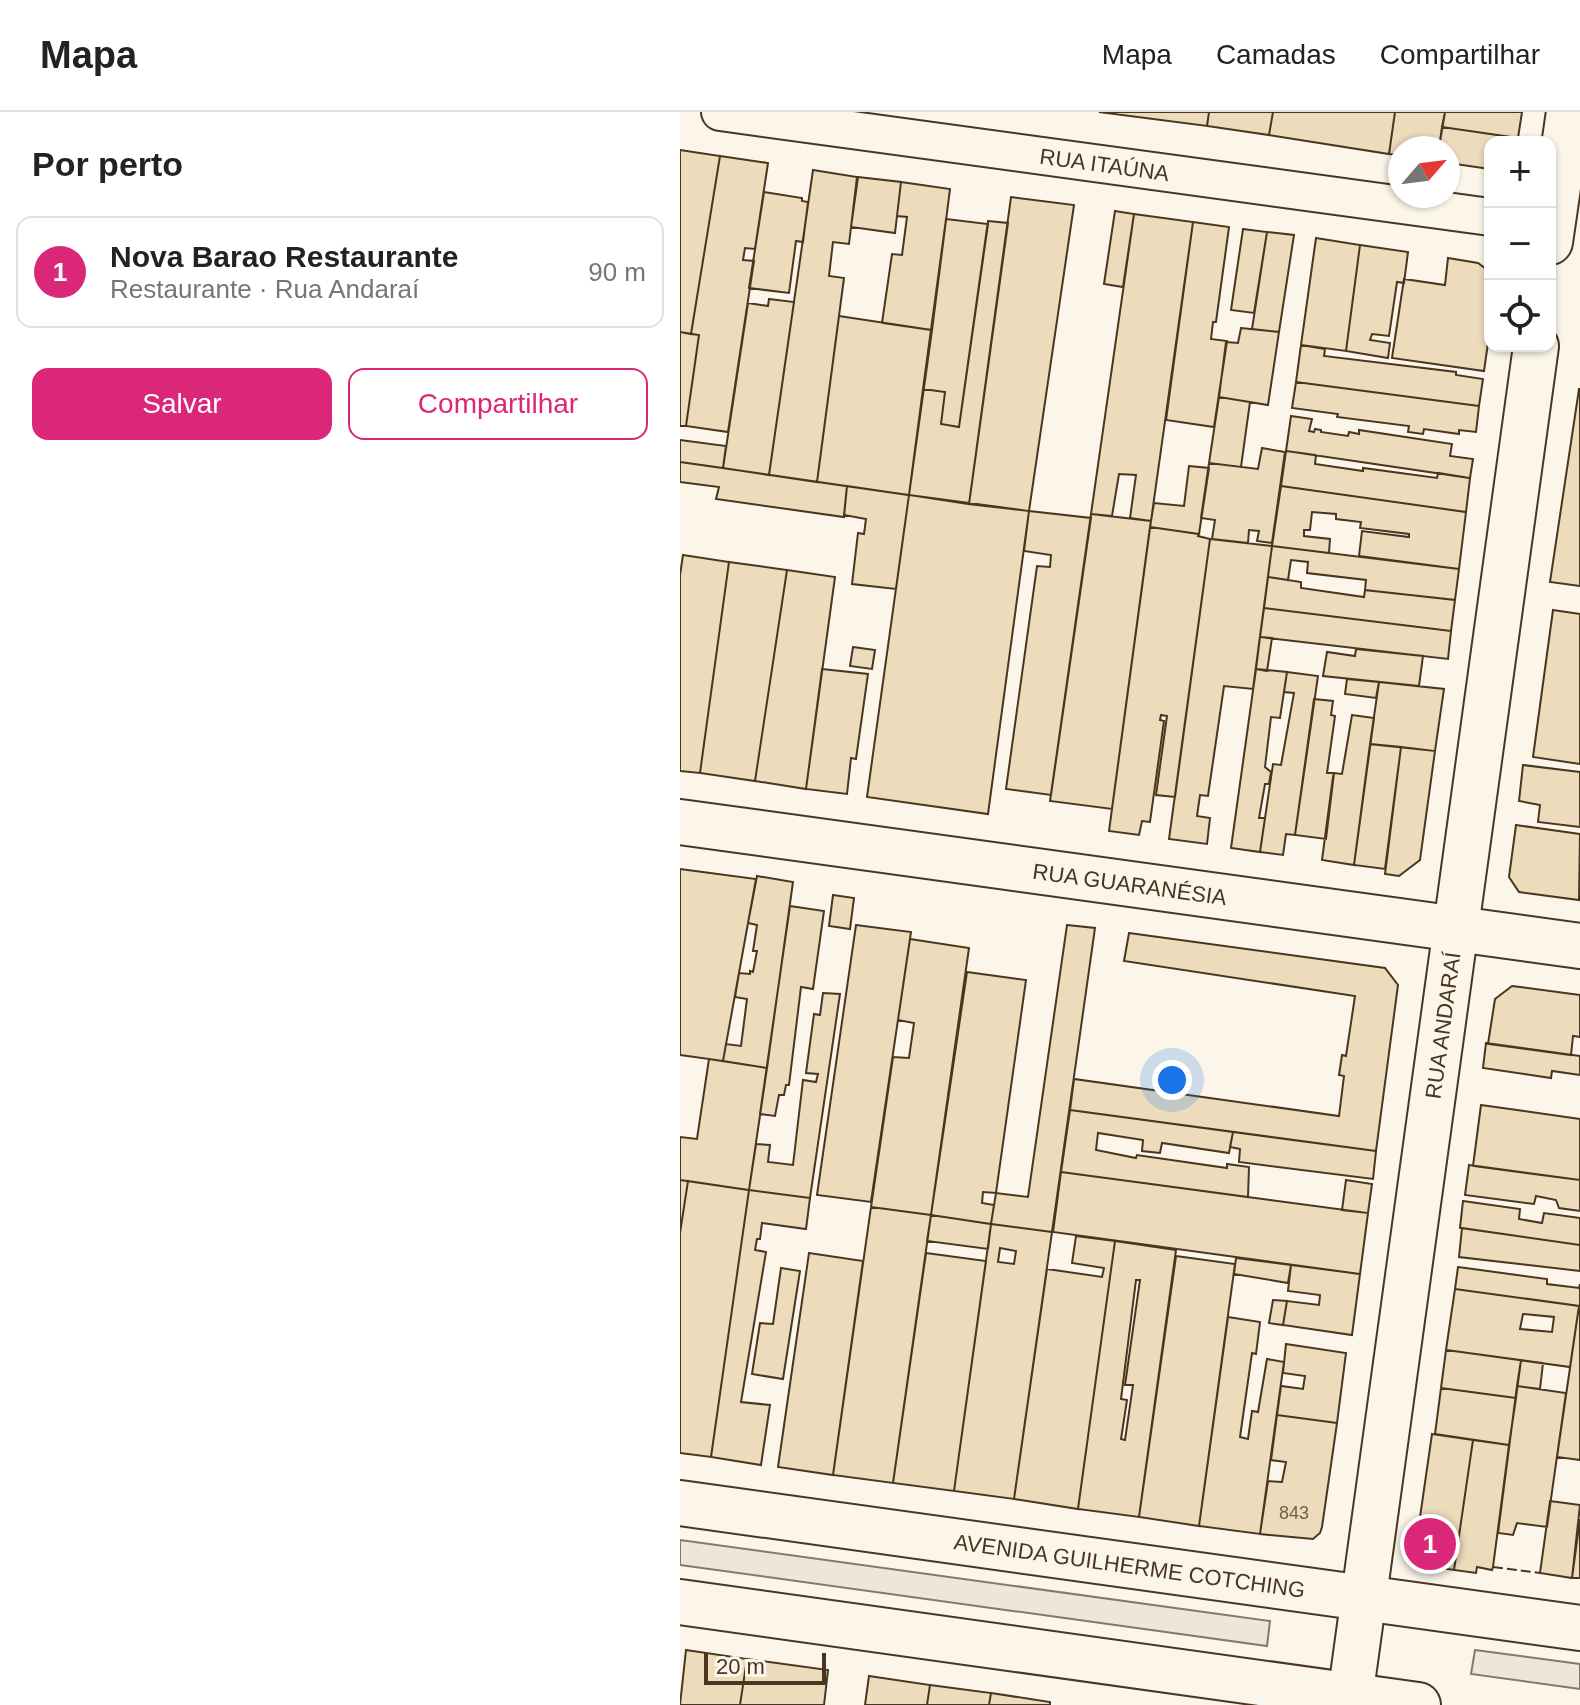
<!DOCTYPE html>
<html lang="pt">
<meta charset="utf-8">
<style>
:root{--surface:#fff;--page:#f6f6f6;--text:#222;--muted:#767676;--line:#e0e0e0;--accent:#db2777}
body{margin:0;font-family:Helvetica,sans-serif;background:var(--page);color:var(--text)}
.controls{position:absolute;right:24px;top:24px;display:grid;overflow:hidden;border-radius:16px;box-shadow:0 2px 6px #0004}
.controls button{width:72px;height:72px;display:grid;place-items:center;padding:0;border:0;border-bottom:2px solid var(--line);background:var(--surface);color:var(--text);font:40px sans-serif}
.compass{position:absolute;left:708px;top:24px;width:72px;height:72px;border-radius:50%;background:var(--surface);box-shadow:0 2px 6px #0004;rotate:62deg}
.scale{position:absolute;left:24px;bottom:20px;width:122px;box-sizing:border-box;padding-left:8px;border:4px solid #4a3520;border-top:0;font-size:22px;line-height:28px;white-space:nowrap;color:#4a3520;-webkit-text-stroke:6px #fbf6e9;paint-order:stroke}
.you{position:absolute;left:492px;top:968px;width:28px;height:28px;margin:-20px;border:6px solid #fff;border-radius:50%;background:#1a73e8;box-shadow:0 0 0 12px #1a73e833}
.badge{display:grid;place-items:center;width:52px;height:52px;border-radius:50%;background:var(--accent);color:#fff;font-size:26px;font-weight:700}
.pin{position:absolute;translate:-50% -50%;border:4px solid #fff;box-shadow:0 2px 8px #0006}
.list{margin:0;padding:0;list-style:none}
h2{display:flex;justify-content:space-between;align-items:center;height:104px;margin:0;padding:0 32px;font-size:34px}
h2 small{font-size:26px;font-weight:400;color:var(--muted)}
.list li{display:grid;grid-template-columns:52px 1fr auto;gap:24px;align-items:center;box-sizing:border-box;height:112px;margin:0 16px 16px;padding:0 16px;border:2px solid var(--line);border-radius:16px}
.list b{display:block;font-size:30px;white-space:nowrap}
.list p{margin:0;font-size:26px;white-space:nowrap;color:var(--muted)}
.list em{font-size:26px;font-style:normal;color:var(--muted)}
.actions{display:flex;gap:16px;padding:24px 32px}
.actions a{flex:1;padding:18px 0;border:2px solid var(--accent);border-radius:16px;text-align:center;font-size:28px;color:var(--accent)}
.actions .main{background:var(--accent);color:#fff}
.icon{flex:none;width:44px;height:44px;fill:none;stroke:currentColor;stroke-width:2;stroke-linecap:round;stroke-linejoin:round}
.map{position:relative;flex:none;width:900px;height:1593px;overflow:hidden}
header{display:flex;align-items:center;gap:48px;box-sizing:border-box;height:112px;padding:0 40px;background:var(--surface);border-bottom:2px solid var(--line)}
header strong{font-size:38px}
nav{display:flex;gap:44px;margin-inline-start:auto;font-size:28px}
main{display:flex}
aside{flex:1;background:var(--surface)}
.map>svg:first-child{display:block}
</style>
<header>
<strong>Mapa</strong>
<nav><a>Mapa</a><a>Camadas</a><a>Compartilhar</a></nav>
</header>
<main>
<aside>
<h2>Por perto<small></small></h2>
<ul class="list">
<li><span class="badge">1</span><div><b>Nova Barao Restaurante</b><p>Restaurante · Rua Andaraí</p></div><em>90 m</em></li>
</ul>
<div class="actions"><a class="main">Salvar</a><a>Compartilhar</a></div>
</aside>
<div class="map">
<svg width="900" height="1593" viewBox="0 0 900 1593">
<rect width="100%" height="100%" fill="#fbf6e9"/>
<!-- green -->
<path fill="#ede6d9" stroke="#887966" stroke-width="2" d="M0 1428 590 1509 587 1534 0 1453Z
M795 1538 900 1552V1577L791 1562Z"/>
<!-- building -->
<path fill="#ecdcbc" stroke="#4a3520" stroke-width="2" fill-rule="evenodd" d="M419 0H529L527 14Z
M529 0H593L589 23 527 14Z
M593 0H715L709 42 589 23Z
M715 0H765L759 36H720V43L709 42Z
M765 0H842L838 26 762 15Z
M762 15 838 26V30H810V57L768 51V36H759Z
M0 38 40 44 11 222 0 220Z
M40 44 88 51 75 137 65 136 63 148 74 149 48 320 6 314 19 223 11 222Z
M133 58 177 65 169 132 153 130 149 164 164 166 137 370 89 363Z
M178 65 221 70 215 121 171 115Z
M221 70 270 77 252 218 202 211 212 142 222 143 227 105 217 104Z
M84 80 122 86V89L128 90 123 130 116 129 109 181 69 176Z
M331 85 394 93 349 399 289 392Z
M435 99 454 102 443 175 424 172Z
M454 102 513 110 471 409 450 406 456 363 439 362 432 404 411 402Z
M266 107 308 112 279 315 261 312 265 280 243 277Z
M308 109 328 111 289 392 229 383 243 277 265 280 261 312 279 315Z
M513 110 549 115 536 210H533L531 227 547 229 534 315 486 308Z
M563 117 587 120 574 201 551 198Z
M587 120 614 123 599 220 572 217Z
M636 126 680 133 666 239 621 233Z
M680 133 728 140 724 171 717 170 709 224 692 222 690 228 710 231 708 246 666 239Z
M768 146 798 151 810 160V217L804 259 712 246 724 167 765 173Z
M89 187 114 190 89 363 43 356 68 191 88 194Z
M159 204 252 218 229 383 137 370Z
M561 216 599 220 588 293 539 285 546 230 558 231Z
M0 220 19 223 6 314H0Z
M621 233 645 237 644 244 776 260V263L803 267 799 294 616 270Z
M616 270 799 294 796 320 779 318V322L744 317 743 322 728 320 729 314 657 305 658 302 612 296Z
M899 277H900V474L870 470Z
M539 285 570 290 561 355 529 351Z
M611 304 632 307 629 319 634 320 635 317 641 318V320L668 324 669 320 679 322V318L772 332 770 344 793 347 790 366 606 339Z
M0 328 46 334 43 356 0 350Z
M582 336 605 340 592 431 577 429 579 419 569 418 568 431 532 427 535 408 521 406 529 351 578 357Z
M606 339 636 343 635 352 683 359V356L757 366 758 361 790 366 786 400 601 374Z
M0 350 167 374 164 405 36 387 39 375 0 370Z
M509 354 529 356 519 422 470 415 474 391 504 394Z
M167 374 229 383 216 477 172 472 178 421 184 422 186 407 164 403Z
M601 374 786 400 779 457 679 444 682 419 729 425V422L680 416 681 410 656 407V402L632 400 630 418H624V424L650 427 649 441 592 434Z
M229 383 349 399 308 702 187 685Z
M349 399 411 406 371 683 326 677 357 454 370 455 371 443 344 439Z
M411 402 471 409 432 697 370 689Z
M470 415 519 422 518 424 530 427 495 685 476 683 487 604 481 603 480 608 484 609 470 710 462 709 459 723 429 719Z
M530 427 592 434 573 577 544 574 528 684 520 683 517 704 530 706 527 732 489 727Z
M592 434 779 457 775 488 685 478 686 468 627 461 628 450 611 448 608 468 588 465Z
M3 443 49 450 20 661 0 659V463Z
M49 450 107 458 75 669 20 661Z
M107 458 155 465 126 677 75 669Z
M588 465 621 470V476L684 485 685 478 775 488 771 519 584 496Z
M584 496 771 519 768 547 580 525Z
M873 498 900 502V652L853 645Z
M580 525 592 526 587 559 576 557Z
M173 535 195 538 192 557 170 554Z
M676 537 743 544 739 574 643 564 647 540 675 544Z
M142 557 188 562 176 647 171 646 167 682 126 677Z
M576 557 607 560 600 606 591 605 585 655 591 660 589 672H585L579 706H585L580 740 551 736Z
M607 560 638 564 615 723 606 722 603 743 580 740 593 652 601 653 614 581 604 580Z
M667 567 699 570 696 586 665 582Z
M699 570 764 577 755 639 690 632Z
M634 587 653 589 651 603 655 604 647 661H654L646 727 615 723Z
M672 603 694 606 674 753 642 748 653 665 654 661 662 662Z
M690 632 721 635 705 757 674 753Z
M721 635 755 639 740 748 719 764 705 762Z
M843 653 900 660V715L858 710 860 693 839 689Z
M836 713 900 722 899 788 839 780 829 765Z
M0 757 76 767 43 949 0 943Z
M77 764 113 770 87 956 43 949 46 932 61 934 67 887 55 885 59 861 70 862V859L73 860 77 839H73L77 813 68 811Z
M153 783 174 786 170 817 149 814Z
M110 794 144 799 133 877 121 875 109 973H106L104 983H99L95 1004 80 1002Z
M176 813 231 820 191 1090 137 1083Z
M387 813 415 816 372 1120 311 1112 316 1081 348 1085Z
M449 821 705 856 718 873 696 1039 390 998 394 967 659 1004 664 964 659 963 662 943 666 944 675 884 444 849Z
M230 827 289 836 251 1103 191 1095 213 945 229 946 234 911 218 908Z
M287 860 346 868 316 1081 303 1080 302 1091 314 1093 311 1112 251 1103Z
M832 874 900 883V925L893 924 891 943 808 932 815 887Z
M143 881 160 882 130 1086 69 1078 76 1032 90 1033 88 1050 113 1053 123 968 136 970 138 962 126 961 134 902 140 903Z
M806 931 900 944V963L872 959 871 966 803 956Z
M29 947 87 956 69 1078 0 1068V1025L17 1027Z
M801 993 900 1007V1068L793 1054Z
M390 998 553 1020 549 1041 482 1031 480 1041 462 1039 463 1028 418 1021 416 1038 456 1046 457 1043 547 1056V1052L569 1055 568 1085 381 1060Z
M553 1020 696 1039 693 1067 559 1050 560 1037 550 1035Z
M789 1053 900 1068V1099L879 1096 876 1088 856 1084 854 1092 785 1083Z
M381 1060 688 1101 680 1162 373 1120Z
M0 1068 8 1069 0 1121Z
M666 1068 692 1072 688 1101 662 1098Z
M8 1069 69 1078 31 1345 0 1341V1121Z
M69 1078 130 1086 126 1117 82 1111 80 1127H77L75 1138 86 1140 61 1290 90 1293 81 1353 31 1345Z
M783 1089 840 1097 839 1107 862 1111 864 1101 900 1106V1133L780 1116Z
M191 1095 251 1103 213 1371 153 1363Z
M251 1103 311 1112 308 1137 247 1129Z
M311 1112 372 1120 334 1387 274 1379ZM320 1136 336 1139 334 1152 318 1150Z
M782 1116 900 1133V1159L779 1145Z
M396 1124 435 1129 398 1397 334 1387 367 1157 422 1165 424 1156 392 1151Z
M435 1129 496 1138 459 1405 398 1397ZM456 1168H460L445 1273H453L445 1328 441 1327 447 1288 441 1287Z
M129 1141 183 1149 153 1363 98 1355Z
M246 1141 306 1149 274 1379 213 1371Z
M496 1144 555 1152 519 1414 459 1405Z
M556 1146 611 1153 608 1171 554 1162Z
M611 1153 680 1162 672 1223 603 1213 607 1189 639 1193 640 1183 608 1179Z
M778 1155 867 1167V1172L899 1176 900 1172V1194L775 1177Z
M101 1156 120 1159 103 1267 72 1262 80 1211 93 1212Z
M775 1177 899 1194 890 1255 766 1238ZM843 1202 874 1205 872 1220 840 1217Z
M593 1188 607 1189 603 1213 589 1211Z
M899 1194H900V1348L877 1345Z
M548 1205 580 1210 576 1242 572 1241 560 1325 568 1327 572 1299 578 1300 587 1247 604 1250 580 1422 519 1414Z
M606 1232 666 1241 657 1311 597 1303 601 1274 623 1277 625 1264 603 1261Z
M766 1238 841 1248 836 1286 761 1276Z
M841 1248 863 1251 860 1277 837 1274Z
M837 1274 886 1281 867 1415 837 1411 833 1423 818 1421Z
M761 1276 836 1286 829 1333 755 1322Z
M597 1303 657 1311 642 1415 640 1421 633 1427 580 1422 588 1369 602 1370 606 1350 591 1348Z
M752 1322 793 1328 774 1458 752 1455 753 1449 734 1447Z
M793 1328 829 1333 813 1455 812 1458 797 1455 796 1461 774 1458Z
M870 1389 900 1393 892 1466 860 1461Z
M900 1407V1466H892Z
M6 1538 67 1547 60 1593H0Z
M67 1547 148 1558 144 1593H60Z
M189 1564 250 1573 247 1593H185Z
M250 1573 311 1581 309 1593H247Z
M311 1581 370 1590V1593H309Z"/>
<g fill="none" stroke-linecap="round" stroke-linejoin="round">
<defs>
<g id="street">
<path id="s1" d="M40 0 810 105"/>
</g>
<g id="secondary">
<path d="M870 130 889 0"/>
<path id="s2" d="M0 710 900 834"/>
<path id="s3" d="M0 1391 900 1516"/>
<path d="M0 1490 738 1593"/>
<path id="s4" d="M669 1593 856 234"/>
</g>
</defs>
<!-- street casing -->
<use href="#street" stroke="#4a3520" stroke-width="40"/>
<!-- secondary casing -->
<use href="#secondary" stroke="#4a3520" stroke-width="48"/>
<!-- street -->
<use href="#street" stroke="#fbf6e9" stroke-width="36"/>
<!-- secondary -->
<use href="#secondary" stroke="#fbf6e9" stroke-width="44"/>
<!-- fence -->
<path stroke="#4a3520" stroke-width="2" stroke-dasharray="10 4" stroke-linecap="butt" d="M813 1455 860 1461"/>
</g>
<g text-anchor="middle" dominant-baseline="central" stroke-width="6" stroke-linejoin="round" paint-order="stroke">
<!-- number labels -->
<g font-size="18" fill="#725f47">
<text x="614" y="1401">843</text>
</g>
<!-- street labels -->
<g font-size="22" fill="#4a3520" stroke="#fbf6e9">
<text stroke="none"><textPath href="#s1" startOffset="388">RUA ITAÚNA</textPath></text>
<text stroke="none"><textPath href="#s2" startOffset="454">RUA GUARANÉSIA</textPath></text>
<text stroke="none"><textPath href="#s4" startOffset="686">RUA ANDARAÍ</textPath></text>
<text stroke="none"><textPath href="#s3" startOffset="454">AVENIDA GUILHERME COTCHING</textPath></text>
</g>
</g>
</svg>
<div class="controls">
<button>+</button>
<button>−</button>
<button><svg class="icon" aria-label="locate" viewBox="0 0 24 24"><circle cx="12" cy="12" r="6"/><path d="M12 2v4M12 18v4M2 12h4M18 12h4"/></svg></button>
</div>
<svg class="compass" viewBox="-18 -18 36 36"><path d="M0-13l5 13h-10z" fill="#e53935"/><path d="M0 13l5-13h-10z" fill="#767676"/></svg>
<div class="scale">20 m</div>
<div class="you"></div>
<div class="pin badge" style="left:750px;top:1432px">1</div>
</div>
</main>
